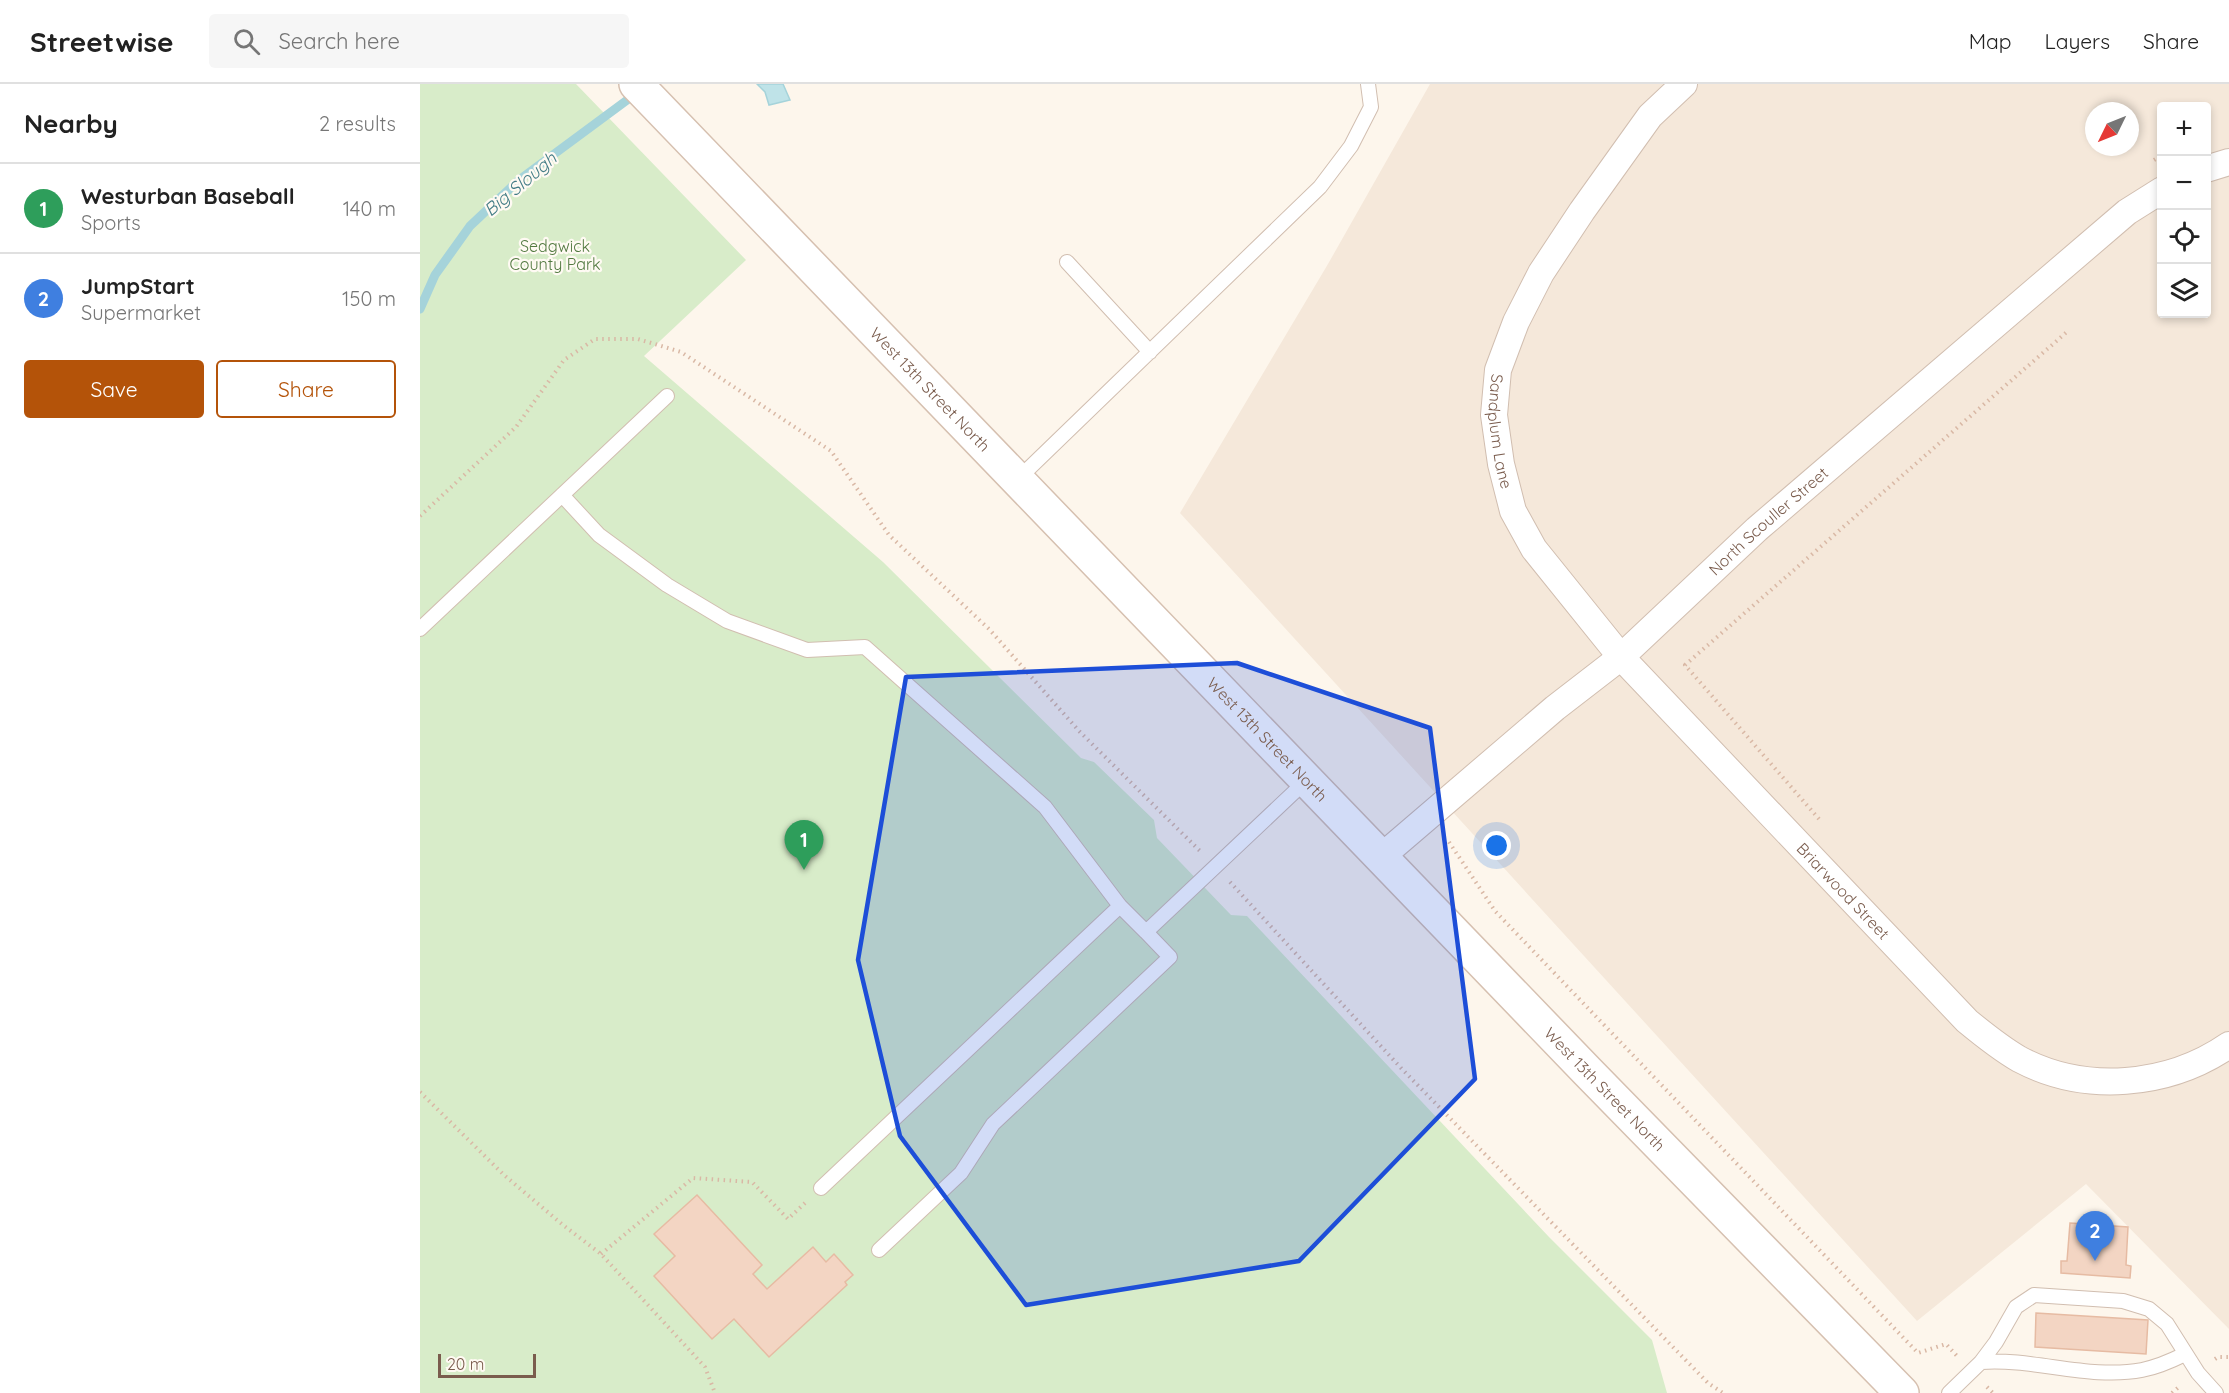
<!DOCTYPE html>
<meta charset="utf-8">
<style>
:root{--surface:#fff;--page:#f6f6f6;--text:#222;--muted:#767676;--line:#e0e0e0;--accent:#b45309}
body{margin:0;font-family:Quicksand,sans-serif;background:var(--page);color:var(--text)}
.controls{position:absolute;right:18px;top:18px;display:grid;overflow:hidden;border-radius:6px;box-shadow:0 3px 9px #0003}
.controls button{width:54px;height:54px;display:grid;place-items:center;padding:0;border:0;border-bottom:2px solid var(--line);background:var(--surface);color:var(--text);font:30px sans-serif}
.compass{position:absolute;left:1665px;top:18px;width:54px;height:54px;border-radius:50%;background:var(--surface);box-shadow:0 3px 9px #0003;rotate:227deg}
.scale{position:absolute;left:18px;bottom:15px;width:98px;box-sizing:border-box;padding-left:6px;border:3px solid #7a5c4d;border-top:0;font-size:16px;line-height:21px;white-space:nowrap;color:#7a5c4d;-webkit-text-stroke:4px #fffaf3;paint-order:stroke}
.you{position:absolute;left:1077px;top:762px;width:21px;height:21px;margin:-15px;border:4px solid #fff;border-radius:50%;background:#1a73e8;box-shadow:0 0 0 9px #1a73e833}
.badge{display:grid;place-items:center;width:39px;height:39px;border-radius:50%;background:var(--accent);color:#fff;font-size:20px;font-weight:700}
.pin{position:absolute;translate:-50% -50px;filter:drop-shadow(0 2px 3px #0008)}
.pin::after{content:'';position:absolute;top:32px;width:21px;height:18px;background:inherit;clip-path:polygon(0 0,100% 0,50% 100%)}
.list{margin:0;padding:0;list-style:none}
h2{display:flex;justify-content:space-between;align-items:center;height:78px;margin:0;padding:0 24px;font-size:26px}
h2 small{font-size:20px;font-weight:400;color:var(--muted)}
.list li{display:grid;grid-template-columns:39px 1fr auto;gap:18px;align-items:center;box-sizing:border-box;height:90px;padding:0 24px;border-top:2px solid var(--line)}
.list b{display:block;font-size:22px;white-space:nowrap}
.list p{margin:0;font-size:20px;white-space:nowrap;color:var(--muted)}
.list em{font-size:20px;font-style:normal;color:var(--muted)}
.actions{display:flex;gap:12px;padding:18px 24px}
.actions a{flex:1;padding:14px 0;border:2px solid var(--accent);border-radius:6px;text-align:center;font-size:21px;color:var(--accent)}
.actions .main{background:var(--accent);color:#fff}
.icon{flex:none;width:33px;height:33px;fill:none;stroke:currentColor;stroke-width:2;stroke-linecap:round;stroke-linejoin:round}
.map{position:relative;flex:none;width:1809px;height:1309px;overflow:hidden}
header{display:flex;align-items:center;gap:36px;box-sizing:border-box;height:84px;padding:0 30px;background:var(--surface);border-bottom:2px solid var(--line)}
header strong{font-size:28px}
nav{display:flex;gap:33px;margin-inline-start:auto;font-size:21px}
.search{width:420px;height:54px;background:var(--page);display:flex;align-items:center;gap:15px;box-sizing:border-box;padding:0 21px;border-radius:6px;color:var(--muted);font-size:22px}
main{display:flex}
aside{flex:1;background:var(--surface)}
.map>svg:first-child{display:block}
</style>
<header>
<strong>Streetwise</strong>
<div class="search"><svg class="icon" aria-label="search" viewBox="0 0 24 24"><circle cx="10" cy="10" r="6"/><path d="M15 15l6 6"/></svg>Search here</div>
<nav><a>Map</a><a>Layers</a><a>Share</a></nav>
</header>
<main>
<aside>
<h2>Nearby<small>2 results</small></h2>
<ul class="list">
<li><span class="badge" style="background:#2e9e5b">1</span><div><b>Westurban Baseball</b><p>Sports</p></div><em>140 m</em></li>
<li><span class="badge" style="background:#3f7fe0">2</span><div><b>JumpStart</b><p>Supermarket</p></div><em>150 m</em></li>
</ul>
<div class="actions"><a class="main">Save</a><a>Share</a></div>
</aside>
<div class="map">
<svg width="1809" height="1309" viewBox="0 0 1809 1309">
<rect width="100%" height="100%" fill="#fdf6ec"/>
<!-- residential -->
<path fill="#f5e8da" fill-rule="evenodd" d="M1010 0H1809V1245L1666 1100 1497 1237 760 429 908 180ZM1742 22H1786V230H1742ZM1674 27H1710V63H1674Z"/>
<!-- green -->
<path fill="#d8ecc9" d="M0 0H156L326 176 224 272 463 478 661 674 674 678 734 736 737 754 811 831 827 832 1129 1153 1232 1256 1247 1309H0Z"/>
<!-- water -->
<path fill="#bfe3e8" stroke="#a5d3da" stroke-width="1.5" d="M337 0H363L370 16 349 21 345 8Z"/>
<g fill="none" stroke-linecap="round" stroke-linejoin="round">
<!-- stream -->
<path stroke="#a5d3da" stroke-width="9" d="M0 225 15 191 50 142 99 96 218 8"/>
</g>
<!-- building -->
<path fill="#f3d5c3" stroke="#e6bba3" stroke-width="1.5" d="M277 1111 342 1181 333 1190 347 1205 393 1163 406 1178 414 1170 433 1191 425 1198 427 1201 349 1273 314 1235 292 1255 234 1192 255 1172 234 1150Z
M1650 1139 1708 1143 1706 1181 1711 1182 1710 1194 1641 1189V1177H1647Z
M1616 1229 1728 1236 1726 1270 1615 1263Z"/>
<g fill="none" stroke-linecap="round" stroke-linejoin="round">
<defs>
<path id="lane" d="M647 178 730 268
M597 396 900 103 931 62 951 23 948 0
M142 411 179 451 247 501 307 537 387 566 445 563 625 723 700 822 726 848 887 696
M0 545 247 312
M401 1104 700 822
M459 1166 541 1089 573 1040 750 873 726 848
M1561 1278C1614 1274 1670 1296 1722 1286 1737 1283 1751 1277 1765 1270
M1529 1309 1561 1278 1576 1258 1596 1223 1614 1211 1703 1217 1729 1225 1747 1240 1778 1289 1796 1309"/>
<g id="street">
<path id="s1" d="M1264 0 1230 32 1162 127 1121 189 1096 238 1078 286 1074 331 1081 380 1093 427 1114 465 1201 573 1547 937C1564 951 1580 964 1599 975 1665 1010 1748 1003 1809 961"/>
<path d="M1786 85 1809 78"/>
<path id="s2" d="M961 773 1135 624 1201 573 1337 445 1707 128 1742 106"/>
</g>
<g id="secondary">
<path id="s3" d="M216 0 1167 987 1482 1309"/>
</g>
</defs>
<!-- lane casing -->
<use href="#lane" stroke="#d1beb0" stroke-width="16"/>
<!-- street casing -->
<use href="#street" stroke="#d1beb0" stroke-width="28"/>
<!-- secondary casing -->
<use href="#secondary" stroke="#d6c0b0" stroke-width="36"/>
<!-- path -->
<path stroke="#d9b8a5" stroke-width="4" stroke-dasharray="1.5 4.5" stroke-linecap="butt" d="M1734 76 1742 71
M0 432 96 343 144 276 175 255H218L261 268 411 367 469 451 569 545 659 647 780 767
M1399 735 1265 581 1648 247
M1029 758 1075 827 1498 1269 1526 1260 1537 1272
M810 798 981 984 1288 1299 1303 1309
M0 1008 84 1091 143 1141 181 1170 285 1283 295 1309
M181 1170 273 1094 332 1098 368 1135 385 1119
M1795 1275 1798 1273H1809
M1567 1303 1573 1309
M1752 1309 1760 1302"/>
<!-- lane -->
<use href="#lane" stroke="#fff" stroke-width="14"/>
<!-- street -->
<use href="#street" stroke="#fff" stroke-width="26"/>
<!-- secondary -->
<use href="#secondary" stroke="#fff" stroke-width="33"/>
</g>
<!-- marked area -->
<path fill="#1d4ed8" fill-opacity="0.2" stroke="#1d4ed8" stroke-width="4.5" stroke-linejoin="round" d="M817 579 1010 644 1055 995 879 1177 606 1221 480 1052 438 876 486 593Z"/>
<g text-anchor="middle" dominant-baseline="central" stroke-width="4.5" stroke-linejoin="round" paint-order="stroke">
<!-- park labels -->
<g font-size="16" fill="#537a41" stroke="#fffaf3">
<text x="135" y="162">Sedgwick<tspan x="135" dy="18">County Park</tspan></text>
</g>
<!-- street labels -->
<g font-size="16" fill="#7a5c4d" stroke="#fffaf3">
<text stroke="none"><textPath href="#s3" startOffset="424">West 13th Street North</textPath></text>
<text stroke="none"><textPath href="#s1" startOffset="406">Sandplum Lane</textPath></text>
<text stroke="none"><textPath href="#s2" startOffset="513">North Scouller Street</textPath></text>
<text stroke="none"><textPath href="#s3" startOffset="910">West 13th Street North</textPath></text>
<text stroke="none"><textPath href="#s1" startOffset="992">Briarwood Street</textPath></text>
<text stroke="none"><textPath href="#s3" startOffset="1396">West 13th Street North</textPath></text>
</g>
<!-- water labels -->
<g font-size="18" font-style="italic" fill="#437c86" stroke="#fffaf3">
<text transform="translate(100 100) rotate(-40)">Big Slough</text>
</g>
</g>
</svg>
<div class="controls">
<button>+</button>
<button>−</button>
<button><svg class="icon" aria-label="locate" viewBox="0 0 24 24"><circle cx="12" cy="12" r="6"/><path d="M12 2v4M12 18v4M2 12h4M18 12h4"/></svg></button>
<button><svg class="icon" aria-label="layers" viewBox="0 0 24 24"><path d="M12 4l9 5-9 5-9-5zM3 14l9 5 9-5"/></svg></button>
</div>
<svg class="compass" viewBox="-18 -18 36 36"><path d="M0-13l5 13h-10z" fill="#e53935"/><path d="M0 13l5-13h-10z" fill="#767676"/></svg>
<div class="scale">20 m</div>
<div class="you"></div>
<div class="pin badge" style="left:384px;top:786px;background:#2e9e5b">1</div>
<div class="pin badge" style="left:1675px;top:1177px;background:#3f7fe0">2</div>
</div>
</main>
